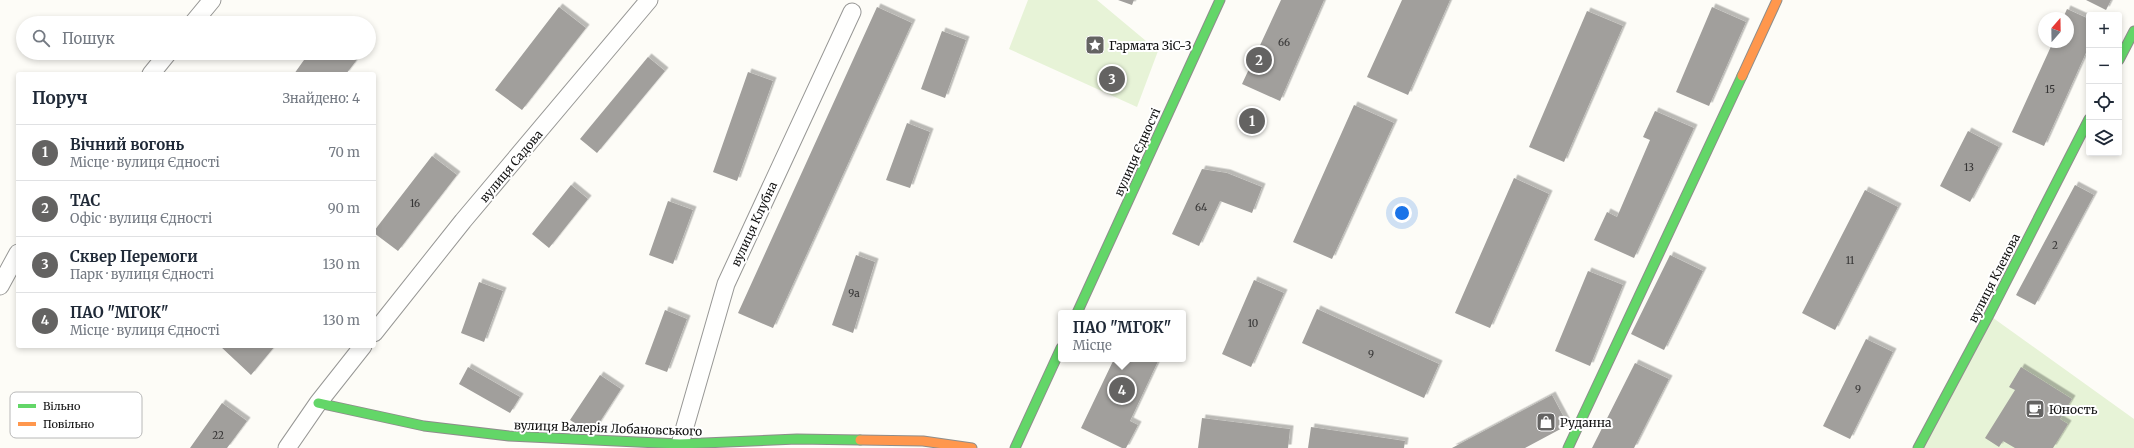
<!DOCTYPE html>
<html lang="uk">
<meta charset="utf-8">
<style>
:root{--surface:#fff;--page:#f6f6f7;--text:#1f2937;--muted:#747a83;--line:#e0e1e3;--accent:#646362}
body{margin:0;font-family:Merriweather,serif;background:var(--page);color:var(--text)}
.controls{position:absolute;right:12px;top:12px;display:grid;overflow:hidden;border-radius:4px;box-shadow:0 2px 6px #0003}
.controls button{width:36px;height:36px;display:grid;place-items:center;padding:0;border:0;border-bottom:1px solid var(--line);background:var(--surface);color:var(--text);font:20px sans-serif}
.compass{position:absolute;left:2038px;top:12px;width:36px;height:36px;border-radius:50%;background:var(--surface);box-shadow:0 2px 6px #0003;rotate:20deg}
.you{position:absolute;left:1402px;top:213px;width:14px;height:14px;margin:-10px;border:3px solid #fff;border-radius:50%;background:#1a73e8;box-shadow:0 0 0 6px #1a73e833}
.badge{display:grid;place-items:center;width:26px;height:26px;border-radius:50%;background:var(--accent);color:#fff;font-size:13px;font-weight:700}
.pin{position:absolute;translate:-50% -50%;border:2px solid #fff;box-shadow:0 1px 4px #0006}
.popup{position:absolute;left:1058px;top:310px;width:128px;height:52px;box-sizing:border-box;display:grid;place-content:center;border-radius:4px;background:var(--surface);filter:drop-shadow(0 1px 3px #0005);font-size:13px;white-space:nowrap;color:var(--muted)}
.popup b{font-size:15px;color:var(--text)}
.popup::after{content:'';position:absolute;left:50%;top:100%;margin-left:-8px;border:8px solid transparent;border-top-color:var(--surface)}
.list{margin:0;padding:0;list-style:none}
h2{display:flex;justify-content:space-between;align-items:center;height:52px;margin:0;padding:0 16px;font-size:17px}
h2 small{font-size:13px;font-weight:400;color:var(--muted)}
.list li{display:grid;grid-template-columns:26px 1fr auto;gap:12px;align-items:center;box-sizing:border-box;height:56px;padding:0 16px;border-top:1px solid var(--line)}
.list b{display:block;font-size:15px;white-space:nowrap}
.list p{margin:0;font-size:13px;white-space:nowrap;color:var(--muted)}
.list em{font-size:13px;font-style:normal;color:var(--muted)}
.icon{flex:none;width:22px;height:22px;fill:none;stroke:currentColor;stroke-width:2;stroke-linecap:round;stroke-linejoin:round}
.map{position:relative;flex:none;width:2134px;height:448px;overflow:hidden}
.search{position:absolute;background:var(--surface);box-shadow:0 2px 6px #0003;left:16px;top:16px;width:360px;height:44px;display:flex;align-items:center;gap:10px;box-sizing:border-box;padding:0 14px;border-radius:22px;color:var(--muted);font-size:15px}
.panel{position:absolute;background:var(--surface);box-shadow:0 2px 6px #0003;left:16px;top:72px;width:360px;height:276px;border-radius:4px}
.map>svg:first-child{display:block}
</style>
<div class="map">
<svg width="2134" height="448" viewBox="0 0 2134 448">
<defs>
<filter id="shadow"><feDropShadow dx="3.5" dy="-3.5" stdDeviation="0" flood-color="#0004"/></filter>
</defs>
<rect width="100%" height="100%" fill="#fdfcf7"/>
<!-- green -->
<path fill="#e7f3d7" d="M1028 0H1097L1158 51 1137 107 1009 49Z
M1989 315 2134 419V448H1918Z"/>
<!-- building -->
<path fill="#a19f9c" filter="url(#shadow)" d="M1118 0H1134L1132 5Z
M1281 0H1324L1280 101 1242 84Z
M1402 0H1450L1408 95 1367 77Z
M2086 0H2111L2106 10Z
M559 7 586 28 522 110 495 90Z
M877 7 912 23 773 328 738 313Z
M1712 7 1746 22 1709 106 1676 92Z
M2067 9 2089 19V46L2044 146 2012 132 2053 42H2068V18H2063Z
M1587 11 1623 26 1564 162 1529 147Z
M942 31 966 40 945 98 921 89Z
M309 53H362L346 74H294Z
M648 57 665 71 597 153 580 139Z
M748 72 773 81 737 181 713 172Z
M1354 105 1394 123 1332 259 1293 242Z
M1655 111 1694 128 1634 258 1594 240 1607 212 1617 217 1650 140 1643 137Z
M907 123 930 132 910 188 886 180Z
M1968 131 1999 147 1970 202 1940 186Z
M432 156 457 175 398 251 374 233V231Z
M1202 169 1227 173 1262 187 1252 213 1220 201 1199 246 1172 234Z
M1514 178 1549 194 1490 328 1455 313Z
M571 185 588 199 549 248 532 234Z
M2075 185 2094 195 2035 305 2016 295Z
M1865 190 1898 207 1835 330 1802 313Z
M668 201 693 210 673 264 649 255Z
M856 255 875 262 853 333 832 325Z
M1670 255 1703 271 1664 350 1631 334Z
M1588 271 1623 285 1590 366 1555 351Z
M1254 280 1284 293 1251 367 1222 354Z
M479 282 503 291 484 342 461 333Z
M1317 309 1439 364 1424 398 1302 343Z
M665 310 687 319 667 372 645 364Z
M1866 339 1893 352 1850 439 1823 426Z
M220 346H275L251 375Z
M1114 359H1159L1130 421 1138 425 1126 448H1122L1081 428Z
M1635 363 1669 379 1634 448H1592Z
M468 367 520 397 510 413 459 384Z
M2021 367 2072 399 2060 419 2068 424 2053 448H2015L2003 441 1999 447 1985 438 2015 390 2009 387Z
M600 375 621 389 592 434 570 420Z
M1552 395 1568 425 1525 448H1452Z
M222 403 247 421 227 448H190Z
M1202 418 1290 429 1288 448H1198Z
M1311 427 1405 441 1404 448H1308Z"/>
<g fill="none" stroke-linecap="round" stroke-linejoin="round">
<defs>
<path id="street" d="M193 23 212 0
M151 74 168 53
M0 286 18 253
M374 333 463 221 649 0
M680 444 726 284 852 12
M287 448 318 403 363 346"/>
<path id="fast" d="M2119 60 2134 31
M1077 313 1220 0
M318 403 424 426 509 436 680 444 797 439 860 440
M1015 448 1061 348
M1568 448 1742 76
M1918 448 1989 315 2089 119"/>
<path id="slow" d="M1742 76 1777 0
M860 440 923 441 972 448"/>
</defs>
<!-- street casing -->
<use href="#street" stroke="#979795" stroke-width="19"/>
<!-- fast casing -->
<use href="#fast" stroke="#8e8d8b" stroke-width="11"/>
<!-- slow casing -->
<use href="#slow" stroke="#8e8d8b" stroke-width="11"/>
<!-- street -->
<use href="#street" stroke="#fffffe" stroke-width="17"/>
<!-- fast -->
<use href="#fast" stroke="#63d668" stroke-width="9"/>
<!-- slow -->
<use href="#slow" stroke="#ff974d" stroke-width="9"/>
</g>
<!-- icons -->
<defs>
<symbol id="sight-square" viewBox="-11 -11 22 22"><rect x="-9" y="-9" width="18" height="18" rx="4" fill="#646362" stroke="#fff"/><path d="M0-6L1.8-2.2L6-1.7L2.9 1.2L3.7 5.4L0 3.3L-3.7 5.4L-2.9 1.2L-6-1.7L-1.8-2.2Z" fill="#fff"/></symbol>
<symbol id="cafe-square" viewBox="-11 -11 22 22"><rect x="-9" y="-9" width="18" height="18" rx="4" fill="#646362" stroke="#fff"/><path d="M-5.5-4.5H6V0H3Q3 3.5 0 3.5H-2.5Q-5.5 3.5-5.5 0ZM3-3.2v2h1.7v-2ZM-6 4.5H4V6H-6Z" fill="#fff"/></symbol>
<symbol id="shop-square" viewBox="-11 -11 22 22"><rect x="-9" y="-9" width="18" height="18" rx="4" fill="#646362" stroke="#fff"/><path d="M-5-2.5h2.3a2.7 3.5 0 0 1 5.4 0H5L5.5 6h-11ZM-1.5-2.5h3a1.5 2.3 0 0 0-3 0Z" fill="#fff"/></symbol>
</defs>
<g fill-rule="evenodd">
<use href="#sight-square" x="1084" y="34" width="22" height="22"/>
<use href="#cafe-square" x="2024" y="398" width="22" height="22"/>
<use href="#shop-square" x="1535" y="411" width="22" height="22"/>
</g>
<g text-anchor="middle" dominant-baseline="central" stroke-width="4" stroke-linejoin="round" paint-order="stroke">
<!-- number labels -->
<g font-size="10" fill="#353434">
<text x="1284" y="42">66</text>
<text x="2050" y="89">15</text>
<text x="1969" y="167">13</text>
<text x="415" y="203">16</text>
<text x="1201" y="207">64</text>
<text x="2055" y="245">2</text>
<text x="1850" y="260">11</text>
<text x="854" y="293">9а</text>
<text x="1253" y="323">10</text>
<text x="1371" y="354">9</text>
<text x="1858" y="389">9</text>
<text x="218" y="435">22</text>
</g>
<!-- poi labels -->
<g font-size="12" fill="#111" stroke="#fff" text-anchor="start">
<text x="1109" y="45">Гармата ЗіС-3</text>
<text x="2049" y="409">Юность</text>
<text x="1560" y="422">Руданна</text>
</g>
<!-- street labels -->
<g font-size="12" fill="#111" stroke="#fff">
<text transform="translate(1137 152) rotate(-66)">вулиця Єдності</text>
<text transform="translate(511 166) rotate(-50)">вулиця Садова</text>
<text transform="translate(754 224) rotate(-65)">вулиця Клубна</text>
<text transform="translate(1994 278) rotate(-63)">вулиця Кленова</text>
<text transform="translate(608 428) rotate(2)">вулиця Валерія Лобановського</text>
</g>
</g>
<!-- legend -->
<rect x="10" y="392" width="132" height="46" rx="6" fill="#fff" stroke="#b8b8b8" stroke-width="1"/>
<rect x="18" y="404" width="18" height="4" fill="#63d668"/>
<rect x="18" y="422" width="18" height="4" fill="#ff974d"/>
<g font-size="11" fill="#111">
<text x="43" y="410">Вільно</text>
<text x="43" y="428">Повільно</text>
</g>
</svg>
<div class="controls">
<button>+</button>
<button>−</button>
<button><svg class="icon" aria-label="locate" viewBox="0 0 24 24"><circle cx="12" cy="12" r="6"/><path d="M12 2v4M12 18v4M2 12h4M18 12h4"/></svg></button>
<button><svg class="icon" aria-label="layers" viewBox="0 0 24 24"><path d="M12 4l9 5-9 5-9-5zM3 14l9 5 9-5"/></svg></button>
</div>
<svg class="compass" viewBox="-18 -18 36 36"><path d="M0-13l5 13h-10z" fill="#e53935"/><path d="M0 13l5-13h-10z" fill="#747a83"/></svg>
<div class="you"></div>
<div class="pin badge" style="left:1252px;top:121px">1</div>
<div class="pin badge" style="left:1259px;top:60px">2</div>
<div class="pin badge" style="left:1112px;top:79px">3</div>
<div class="pin badge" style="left:1122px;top:390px">4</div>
<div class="popup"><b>ПАО &quot;МГОК&quot;</b>Місце</div>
<div class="search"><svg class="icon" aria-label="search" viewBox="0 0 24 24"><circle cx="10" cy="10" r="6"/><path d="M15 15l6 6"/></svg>Пошук</div>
<section class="panel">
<h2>Поруч<small>Знайдено: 4</small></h2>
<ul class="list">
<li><span class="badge">1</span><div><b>Вічний вогонь</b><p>Місце · вулиця Єдності</p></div><em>70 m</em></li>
<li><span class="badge">2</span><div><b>ТАС</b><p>Офіс · вулиця Єдності</p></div><em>90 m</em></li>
<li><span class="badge">3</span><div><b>Сквер Перемоги</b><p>Парк · вулиця Єдності</p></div><em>130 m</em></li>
<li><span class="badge">4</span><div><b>ПАО &quot;МГОК&quot;</b><p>Місце · вулиця Єдності</p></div><em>130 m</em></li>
</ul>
</section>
</div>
